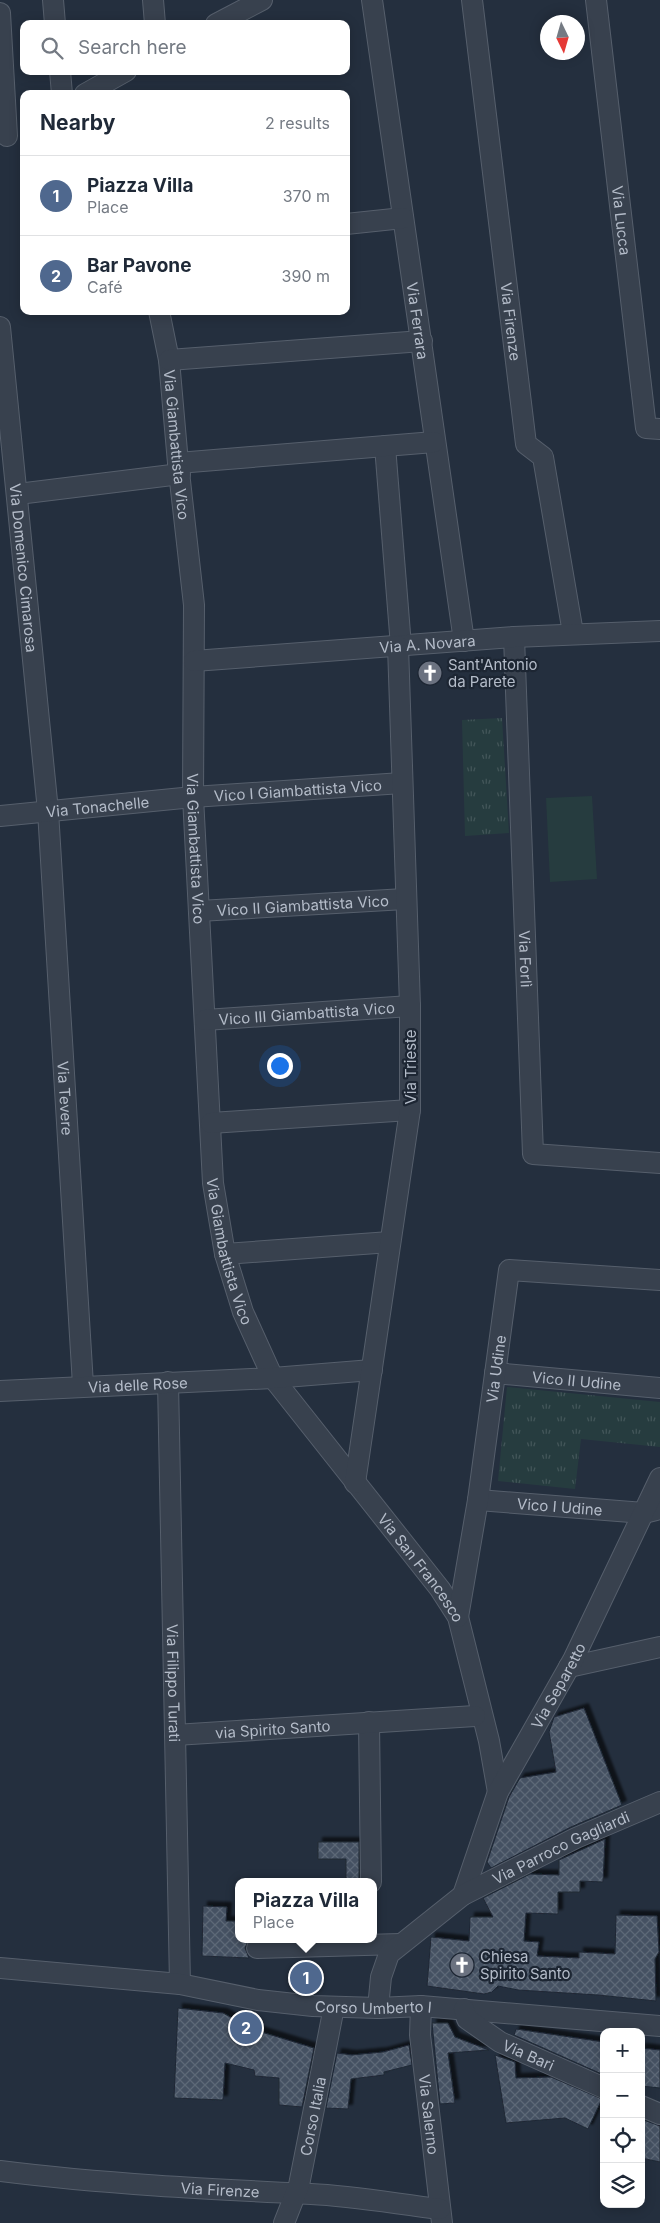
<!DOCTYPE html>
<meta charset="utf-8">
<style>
:root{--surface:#fff;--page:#f2f2f3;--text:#1f2937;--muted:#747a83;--line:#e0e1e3;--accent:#4f688e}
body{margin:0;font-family:Inter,sans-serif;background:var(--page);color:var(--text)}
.controls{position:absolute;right:15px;bottom:15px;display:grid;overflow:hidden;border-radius:10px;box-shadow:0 2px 12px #0003}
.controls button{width:45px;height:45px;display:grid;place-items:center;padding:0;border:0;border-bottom:1px solid var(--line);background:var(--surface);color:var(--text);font:25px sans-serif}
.compass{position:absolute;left:540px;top:15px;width:45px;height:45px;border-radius:50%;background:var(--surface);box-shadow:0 2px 12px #0003;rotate:175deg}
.you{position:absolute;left:279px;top:1065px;width:18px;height:18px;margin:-12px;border:4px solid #fff;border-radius:50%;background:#1a73e8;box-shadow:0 0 0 8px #1a73e833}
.badge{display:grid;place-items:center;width:32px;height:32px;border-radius:50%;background:var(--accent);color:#fff;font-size:16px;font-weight:700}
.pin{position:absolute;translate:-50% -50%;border:2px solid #fff;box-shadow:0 1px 5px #0006}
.popup{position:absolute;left:235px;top:1878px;width:142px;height:65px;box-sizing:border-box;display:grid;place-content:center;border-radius:10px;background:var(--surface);filter:drop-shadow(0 1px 4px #0005);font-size:16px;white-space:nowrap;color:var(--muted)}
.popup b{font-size:19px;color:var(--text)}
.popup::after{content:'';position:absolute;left:50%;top:100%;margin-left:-10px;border:10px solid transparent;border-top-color:var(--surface)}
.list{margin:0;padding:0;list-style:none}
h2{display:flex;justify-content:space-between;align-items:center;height:65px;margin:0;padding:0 20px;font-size:21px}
h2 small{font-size:16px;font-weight:400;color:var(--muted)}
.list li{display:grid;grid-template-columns:32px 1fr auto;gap:15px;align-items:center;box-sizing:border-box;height:80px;padding:0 20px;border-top:1px solid var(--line)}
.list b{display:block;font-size:19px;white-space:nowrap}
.list p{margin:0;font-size:16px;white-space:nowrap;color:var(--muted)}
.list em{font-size:16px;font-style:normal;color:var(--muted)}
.icon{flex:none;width:28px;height:28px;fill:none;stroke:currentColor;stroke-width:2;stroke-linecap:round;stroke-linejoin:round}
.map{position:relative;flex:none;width:660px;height:2223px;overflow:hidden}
.search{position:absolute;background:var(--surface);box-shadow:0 2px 12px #0003;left:20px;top:20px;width:330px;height:55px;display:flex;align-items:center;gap:12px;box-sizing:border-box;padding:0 18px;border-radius:10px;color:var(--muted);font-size:19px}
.panel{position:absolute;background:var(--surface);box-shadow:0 2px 12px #0003;left:20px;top:90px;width:330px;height:225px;border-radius:10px}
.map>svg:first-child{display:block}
</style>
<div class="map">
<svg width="660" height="2223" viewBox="0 0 660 2223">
<defs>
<pattern id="park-tufts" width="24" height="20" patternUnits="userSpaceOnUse" patternTransform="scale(1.25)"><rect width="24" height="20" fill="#263c3f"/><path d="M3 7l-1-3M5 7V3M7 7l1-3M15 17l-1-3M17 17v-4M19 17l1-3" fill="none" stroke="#435659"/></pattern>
<pattern id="building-cross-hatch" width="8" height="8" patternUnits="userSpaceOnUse" patternTransform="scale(1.25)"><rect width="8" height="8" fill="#455162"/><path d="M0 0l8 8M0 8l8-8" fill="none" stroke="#5d6877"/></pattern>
<filter id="shadow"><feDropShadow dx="4.5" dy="-4.5" stdDeviation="1" flood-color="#0009"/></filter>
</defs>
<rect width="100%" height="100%" fill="#242f3e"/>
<!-- grass -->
<path fill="#263c3f" d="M592 796 597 879 550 882 546 798Z"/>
<!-- park -->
<path fill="url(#park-tufts)" d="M502 718 509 833 465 836 462 720Z
M507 1387 660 1402V1447L581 1439 575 1489 498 1481Z"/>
<!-- building -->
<path fill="url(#building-cross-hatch)" stroke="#1f2835" filter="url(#shadow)" d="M584 1708 622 1805 571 1827 491 1868 487 1862 509 1797 520 1778 556 1772 549 1732 554 1717Z
M605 1839 603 1882 580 1881V1892H558V1914L526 1913 524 1941 539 1942 537 1956 579 1958V1952L615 1954 616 1915 657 1916 659 1952 655 1959 656 2001 598 1995 518 1990 498 1986 492 1992 484 1994 427 1986 431 1937 469 1941 470 1917H493L483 1898 530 1874 559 1875V1860Z
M318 1842H359V1882H346V1859H318Z
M203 1906 227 1907 226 1921H238V1939H249L245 1948 249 1958 202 1956Z
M178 2008 223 2013 255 2030 314 2048 302 2107 279 2105V2078L255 2076 254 2070 225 2063 223 2100 174 2098Z
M432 2023H448L455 2037 489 2050 448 2053 455 2103 440 2104Z
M516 2029 604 2042V2075L514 2035Z
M409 2045 412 2065 384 2072V2075L351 2079 348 2109 326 2108 337 2053 352 2055 383 2052Z
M641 2048 660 2050V2088L641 2086Z
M495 2055 515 2062 516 2078 551 2077 602 2099 588 2129 565 2118 506 2123Z
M641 2119 660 2126V2162L641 2158Z"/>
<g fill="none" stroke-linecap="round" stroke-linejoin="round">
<defs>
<g id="minor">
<path d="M53 0 55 24"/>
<path d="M153 0 155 24"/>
<path id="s1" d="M372 0 464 641"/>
<path id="s2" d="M472 0 526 444 543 457 573 633"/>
<path id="s3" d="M596 0 646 428 660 429"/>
<path d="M0 13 7 136"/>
<path d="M216 24 262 0"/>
<path d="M60 71 62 94"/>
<path d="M85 94 126 71"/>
<path d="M346 224 403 218"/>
<path id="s4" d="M159 311 169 360 178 463 194 605 193 797 213 1183 225 1254 243 1312 273 1378 440 1589 458 1617 489 1741 498 1792"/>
<path id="s5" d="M0 327 48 811 83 1385"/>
<path d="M169 360 422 341"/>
<path d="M385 446 401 646"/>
<path d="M178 463 434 442"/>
<path d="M18 494 180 474"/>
<path id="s6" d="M514 637 533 1154 660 1163"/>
<path id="s7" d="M194 661 514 637 660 631"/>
<path id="s8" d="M0 816 193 797 402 783"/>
<path id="s9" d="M199 911 405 899"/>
<path id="s10" d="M205 1020 410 1006"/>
<path d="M211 1123 410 1110"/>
<path d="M225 1254 390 1242"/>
<path id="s11" d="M495 1373 660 1388"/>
<path id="s12" d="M168 1382 180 1984"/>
<path id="s13" d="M0 1391 273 1378 372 1370"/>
<path d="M355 1483 410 1110V1006L398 646"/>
<path id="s14" d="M478 1500 644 1513 656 1510"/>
<path id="s15" d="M458 1617 478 1500 509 1270 660 1280"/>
<path d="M569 1667 660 1647"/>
<path d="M369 1722 371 1882"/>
<path id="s16" d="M175 1735 475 1716"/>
<path id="s17" d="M463 1895 498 1792 573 1660 660 1478"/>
<path d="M257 1948 400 1944"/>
<path id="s18" d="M0 1968 180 1984 258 2000 313 2006 378 2008 421 2006 660 2026"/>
<path id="s19" d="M421 2006 420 2035 442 2223"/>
<path id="s20" d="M378 2008 381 1977 389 1954 463 1895 576 1838 660 1802"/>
<path id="s21" d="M464 2009 467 2019 500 2042 604 2088"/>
<path d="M641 2106 660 2114"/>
<path id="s22" d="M0 2171C103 2184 207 2189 311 2194 354 2196 397 2204 440 2209"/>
<path id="s23" d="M284 2223 299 2185 334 2007"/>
</g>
</defs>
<!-- minor casing -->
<use href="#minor" stroke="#565f6c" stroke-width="22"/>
<!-- minor -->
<use href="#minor" stroke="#38414e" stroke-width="20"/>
</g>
<!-- icons -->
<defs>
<symbol id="church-disc" viewBox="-11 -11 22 22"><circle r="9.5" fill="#6b7280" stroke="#1d2633"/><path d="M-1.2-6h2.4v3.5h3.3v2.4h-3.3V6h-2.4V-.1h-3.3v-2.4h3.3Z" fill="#fff"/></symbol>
</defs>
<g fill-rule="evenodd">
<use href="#church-disc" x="416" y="659" width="28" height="28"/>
<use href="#church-disc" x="448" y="1951" width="28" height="28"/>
</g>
<g text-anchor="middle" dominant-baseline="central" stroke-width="4.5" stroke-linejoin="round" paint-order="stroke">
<!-- street labels -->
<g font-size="15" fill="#b4bcc9" stroke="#1d2633">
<text stroke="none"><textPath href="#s3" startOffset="222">Via Lucca</textPath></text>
<text stroke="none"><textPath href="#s1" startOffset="324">Via Ferrara</textPath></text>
<text stroke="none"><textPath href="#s2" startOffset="324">Via Firenze</textPath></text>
<text stroke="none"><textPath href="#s4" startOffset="135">Via Giambattista Vico</textPath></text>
<text stroke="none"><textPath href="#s5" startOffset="242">Via Domenico Cimarosa</textPath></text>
<text stroke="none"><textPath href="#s7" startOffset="234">Via A. Novara</textPath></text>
<text stroke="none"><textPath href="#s8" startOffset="299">Vico I Giambattista Vico</textPath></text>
<text stroke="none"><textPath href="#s8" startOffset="98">Via Tonachelle</textPath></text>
<text stroke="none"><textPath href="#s4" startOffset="540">Via Giambattista Vico</textPath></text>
<text stroke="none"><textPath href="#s9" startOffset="104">Vico II Giambattista Vico</textPath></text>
<text stroke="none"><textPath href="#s6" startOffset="322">Via Forlì</textPath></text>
<text stroke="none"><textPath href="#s10" startOffset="102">Vico III Giambattista Vico</textPath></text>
<text transform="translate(410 1067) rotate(-90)">Via Trieste</text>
<text stroke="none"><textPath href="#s5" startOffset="774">Via Tevere</textPath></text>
<text stroke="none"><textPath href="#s4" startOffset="945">Via Giambattista Vico</textPath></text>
<text stroke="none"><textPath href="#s15" startOffset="251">Via Udine</textPath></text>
<text stroke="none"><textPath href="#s11" startOffset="82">Vico II Udine</textPath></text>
<text stroke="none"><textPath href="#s13" startOffset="138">Via delle Rose</textPath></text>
<text stroke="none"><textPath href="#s14" startOffset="82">Vico I Udine</textPath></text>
<text stroke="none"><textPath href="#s4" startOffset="1321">Via San Francesco</textPath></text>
<text stroke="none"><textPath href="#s12" startOffset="301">Via Filippo Turati</textPath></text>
<text stroke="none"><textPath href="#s17" startOffset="231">Via Separetto</textPath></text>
<text stroke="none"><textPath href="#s16" startOffset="98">via Spirito Santo</textPath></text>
<text stroke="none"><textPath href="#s20" startOffset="259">Via Parroco Gagliardi</textPath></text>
<text stroke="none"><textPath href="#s18" startOffset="376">Corso Umberto I</textPath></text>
<text stroke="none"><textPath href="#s21" startOffset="82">Via Bari</textPath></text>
<text stroke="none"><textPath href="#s19" startOffset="109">Via Salerno</textPath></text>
<text stroke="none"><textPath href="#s23" startOffset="111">Corso Italia</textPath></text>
<text stroke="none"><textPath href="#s22" startOffset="221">Via Firenze</textPath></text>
</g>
<!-- poi labels -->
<g font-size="15" fill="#b4bcc9" stroke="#1d2633" text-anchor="start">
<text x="448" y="664">Sant'Antonio<tspan x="448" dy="17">da Parete</tspan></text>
<text x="480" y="1956">Chiesa<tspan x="480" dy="17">Spirito Santo</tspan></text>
</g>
</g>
</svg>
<div class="controls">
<button>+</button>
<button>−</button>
<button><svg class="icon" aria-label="locate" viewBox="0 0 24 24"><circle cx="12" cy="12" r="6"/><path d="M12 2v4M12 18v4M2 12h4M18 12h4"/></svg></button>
<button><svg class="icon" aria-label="layers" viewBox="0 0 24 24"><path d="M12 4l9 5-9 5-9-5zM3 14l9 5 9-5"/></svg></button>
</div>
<svg class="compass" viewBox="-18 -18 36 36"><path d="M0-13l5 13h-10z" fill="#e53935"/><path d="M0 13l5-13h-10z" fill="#747a83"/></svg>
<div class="you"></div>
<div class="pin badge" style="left:306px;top:1978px">1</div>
<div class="popup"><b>Piazza Villa</b>Place</div>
<div class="pin badge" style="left:246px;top:2028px">2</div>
<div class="search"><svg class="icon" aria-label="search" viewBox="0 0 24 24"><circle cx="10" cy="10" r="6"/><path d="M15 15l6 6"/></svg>Search here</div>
<section class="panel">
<h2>Nearby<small>2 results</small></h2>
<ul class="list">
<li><span class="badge">1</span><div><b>Piazza Villa</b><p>Place</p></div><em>370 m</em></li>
<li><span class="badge">2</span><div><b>Bar Pavone</b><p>Café</p></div><em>390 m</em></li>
</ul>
</section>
</div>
